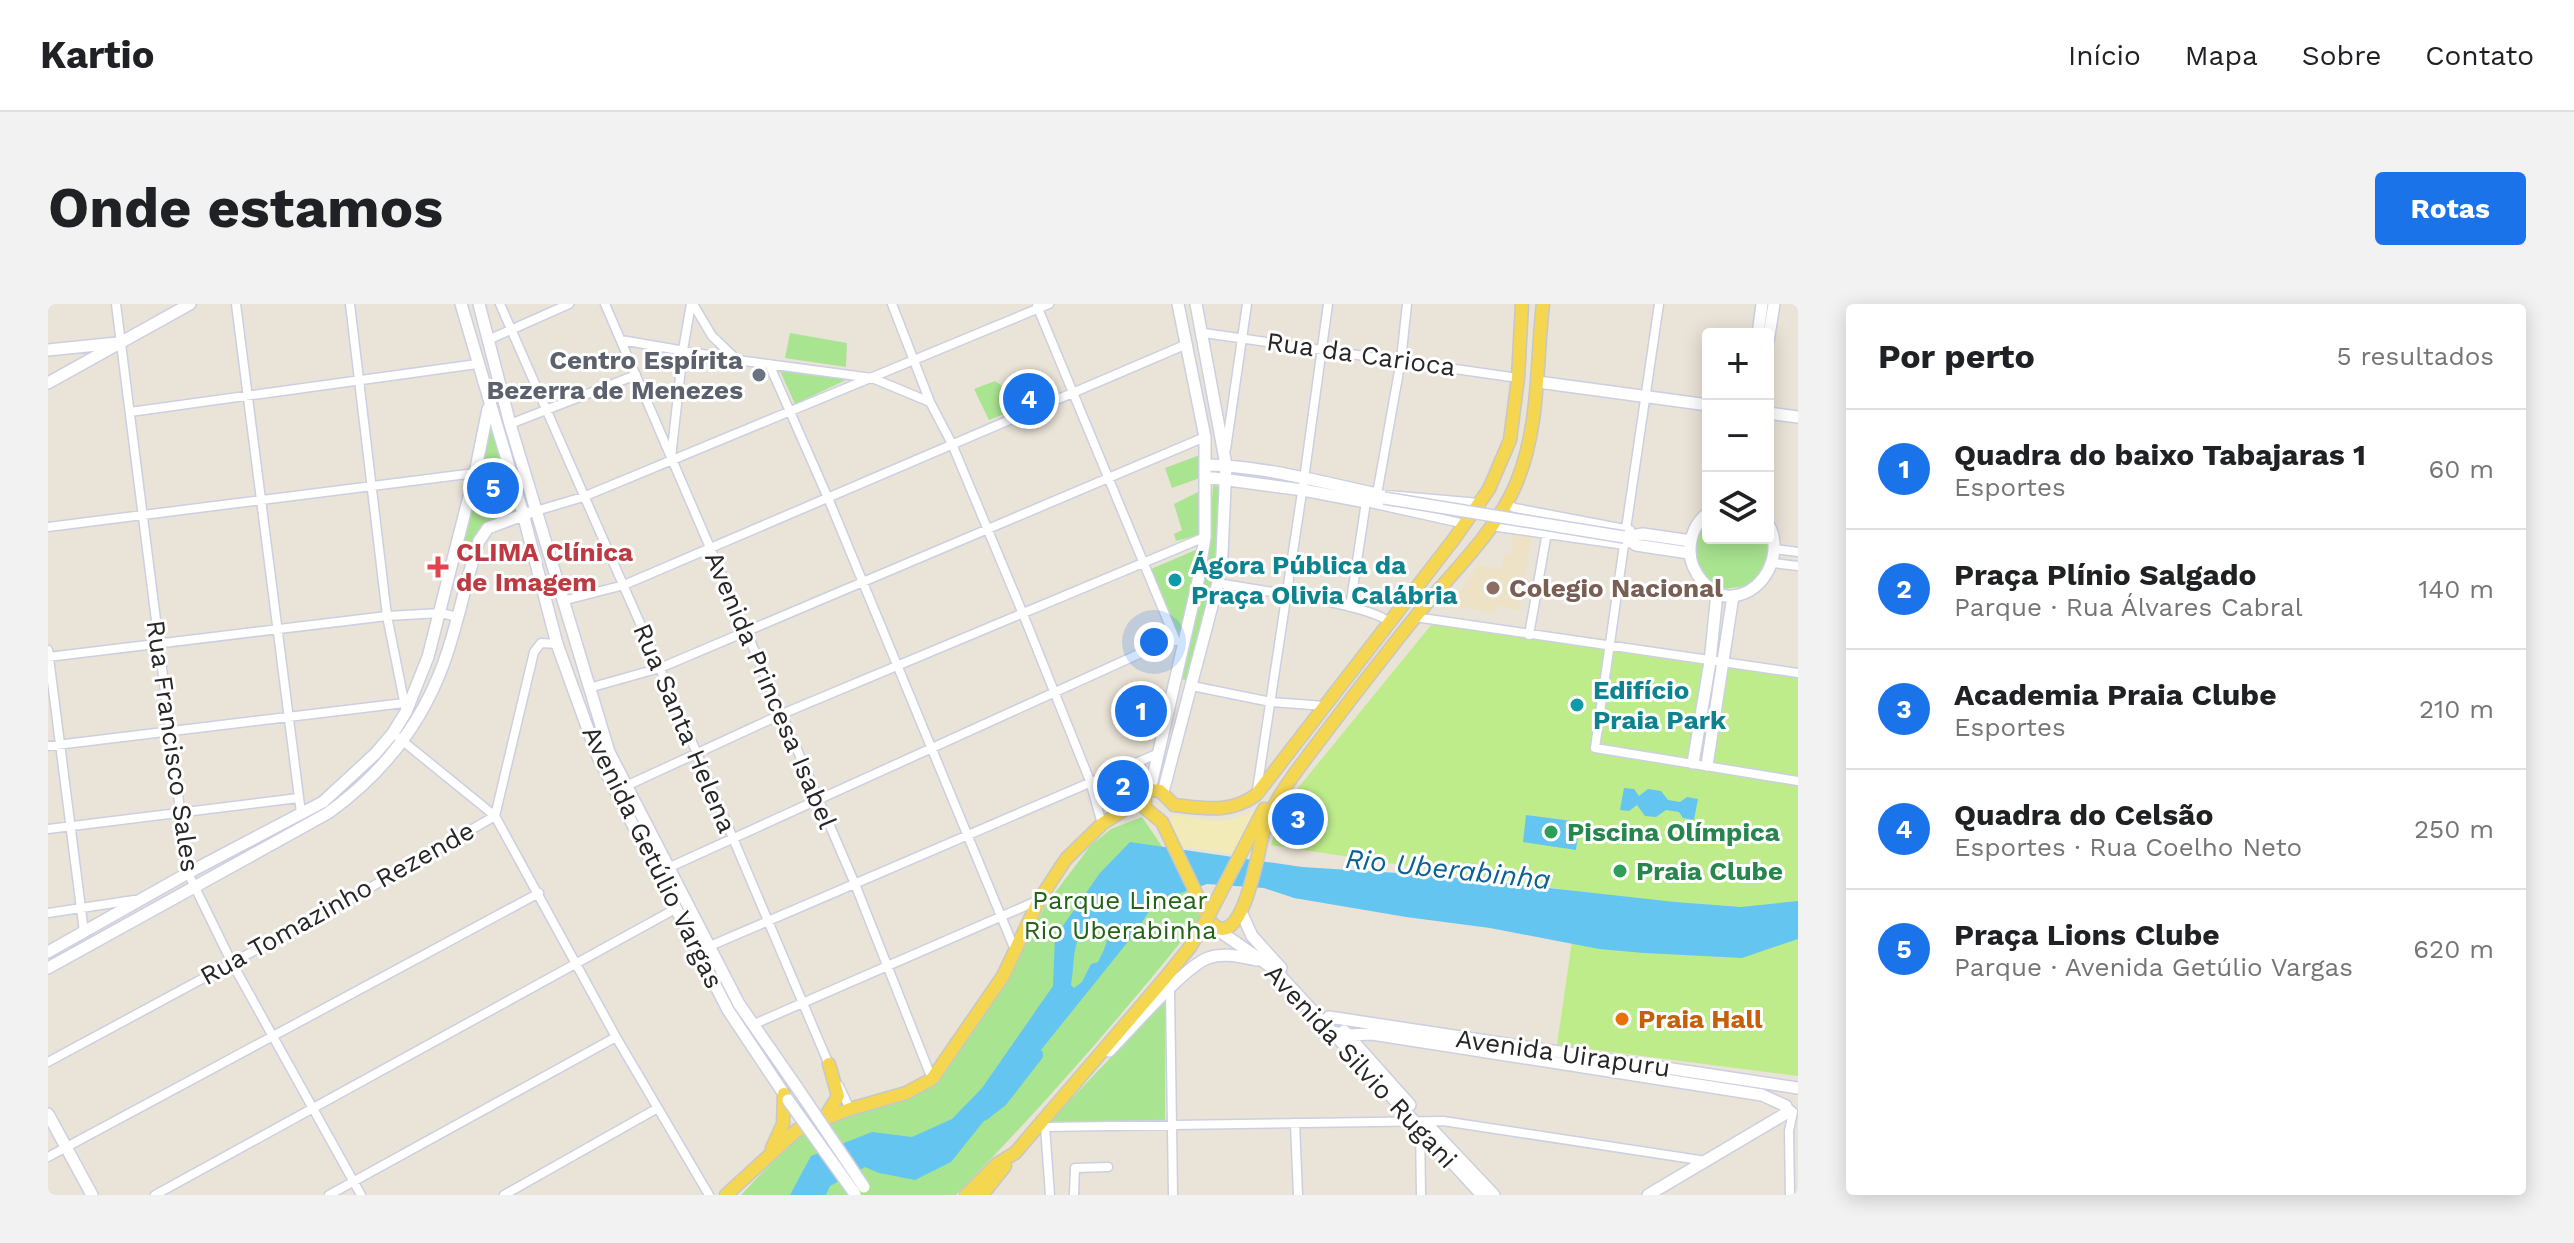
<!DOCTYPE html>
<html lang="pt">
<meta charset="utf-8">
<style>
:root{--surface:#fff;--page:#f2f2f2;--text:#202124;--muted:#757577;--line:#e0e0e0;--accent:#1a73e8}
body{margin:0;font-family:"Work Sans",sans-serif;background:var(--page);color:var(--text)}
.controls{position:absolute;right:24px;top:24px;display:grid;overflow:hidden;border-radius:8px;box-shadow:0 4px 20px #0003}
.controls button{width:72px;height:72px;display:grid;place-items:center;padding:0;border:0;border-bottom:2px solid var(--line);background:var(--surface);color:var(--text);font:40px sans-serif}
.you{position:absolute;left:1106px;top:338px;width:28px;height:28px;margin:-20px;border:6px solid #fff;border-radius:50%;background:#1a73e8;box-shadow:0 0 0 12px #1a73e833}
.badge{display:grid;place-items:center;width:52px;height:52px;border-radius:50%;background:var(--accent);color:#fff;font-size:26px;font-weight:700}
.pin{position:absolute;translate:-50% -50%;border:4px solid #fff;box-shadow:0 2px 8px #0006}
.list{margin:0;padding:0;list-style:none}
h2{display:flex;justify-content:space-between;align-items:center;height:104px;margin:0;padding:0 32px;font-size:34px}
h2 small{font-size:26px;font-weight:400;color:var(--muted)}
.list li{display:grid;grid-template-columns:52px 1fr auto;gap:24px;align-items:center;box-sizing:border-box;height:120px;padding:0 32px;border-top:2px solid var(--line)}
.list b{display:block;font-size:30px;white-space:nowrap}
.list p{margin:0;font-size:26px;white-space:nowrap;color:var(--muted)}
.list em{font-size:26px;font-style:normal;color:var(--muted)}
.icon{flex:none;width:44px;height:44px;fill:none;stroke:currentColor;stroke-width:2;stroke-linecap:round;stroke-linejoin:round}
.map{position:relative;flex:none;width:1750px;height:891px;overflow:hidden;border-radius:8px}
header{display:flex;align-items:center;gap:48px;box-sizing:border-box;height:112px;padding:0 40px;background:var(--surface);border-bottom:2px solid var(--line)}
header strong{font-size:38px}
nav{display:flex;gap:44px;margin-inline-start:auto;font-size:28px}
.intro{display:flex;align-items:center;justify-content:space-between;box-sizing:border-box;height:192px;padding:0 48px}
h1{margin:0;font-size:56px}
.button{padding:20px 36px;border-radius:8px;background:var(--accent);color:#fff;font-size:28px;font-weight:700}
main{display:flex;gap:48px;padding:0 48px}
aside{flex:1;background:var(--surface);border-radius:8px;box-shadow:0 4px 20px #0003}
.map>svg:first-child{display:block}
</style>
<header>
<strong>Kartio</strong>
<nav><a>Início</a><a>Mapa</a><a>Sobre</a><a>Contato</a></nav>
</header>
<div class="intro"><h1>Onde estamos</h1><a class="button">Rotas</a></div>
<main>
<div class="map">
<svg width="1750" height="891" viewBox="0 0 1750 891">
<rect width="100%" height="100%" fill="#eae3d7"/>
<!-- education -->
<path fill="#ede2c5" d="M1466 228 1484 231 1471 306 1449 302 1447 309 1404 302 1430 261 1454 265 1456 249 1463 250Z"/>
<!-- green -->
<path fill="#a9e490" d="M742 29 799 39 798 63 737 54Z
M731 65 800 75 747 100Z
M947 77 968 91 974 103 941 116 926 85Z
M441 97 475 210 440 224 428 247 409 243Z
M1152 151V174L1124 184 1117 164Z
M1165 181 1174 183 1168 270 1143 377 1133 375 1160 256Z
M1152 187 1151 231 1128 237 1126 230 1134 226 1126 200Z
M1660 218V234H1719C1722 253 1713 270 1699 282L1674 285C1647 270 1635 243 1660 218Z
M1150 245 1152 246 1132 334 1103 265Z
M1098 459 1099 481 1081 497 1056 506 1049 484Z
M1094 513 1120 551 1152 614C1074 712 996 801 908 891H693L749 832 884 783 960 675 997 602 1043 541 1063 525Z
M1117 697V817L999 820Z"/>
<!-- sand -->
<path fill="#f2ebb7" d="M1206 507 1187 550 1129 542 1120 524 1122 514C1136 508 1153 517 1168 517 1182 518 1193 512 1206 507Z"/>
<!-- pitch -->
<path fill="#beec8b" d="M1384 320 1750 373V772L1509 741 1531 588 1223 541 1236 501Z"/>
<!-- water -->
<path fill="#64c5f1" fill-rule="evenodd" d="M1576 484 1586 485 1591 492 1600 485 1613 487 1620 496 1632 498 1639 493 1650 495 1646 516 1635 514 1631 508 1618 506 1608 513 1597 512 1589 501 1581 507 1572 506Z
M1478 511 1532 518 1528 546 1475 538Z
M1082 538 1254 563 1382 571 1627 598 1693 603 1750 597V635L1694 654 1596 649 1551 645 1442 624 1358 613 1246 594 1216 584 1159 580 1107 598 1087 629 903 858 867 876 831 869 817 863 782 882 778 891H742L763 852 824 828 864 833 904 815 934 784 1005 682 1007 633 1052 569ZM1044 616C1068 622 1059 641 1050 658L1043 660 1034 678 1026 684 1023 681C1028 652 1022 638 1044 616Z"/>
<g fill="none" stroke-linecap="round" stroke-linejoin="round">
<!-- river -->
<path stroke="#64c5f1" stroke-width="14" d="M935 810 953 796 988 751"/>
<defs>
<path id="street" d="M68 0 140 569 183 657 313 891
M188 0 253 509
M302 0 339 312 358 407
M452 0 648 447 782 763
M557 0 807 580 884 775
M645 0 664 32 688 55
M844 0 882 98 904 140 975 310 1042 477 1054 520
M1359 0 1353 56 1329 190 1431 199
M989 2 1128 337
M1156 29 1470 74
M440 36 521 0
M573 36 689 56 824 74 882 98
M721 60 780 194 967 646
M82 108 429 60
M462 120 588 71
M1178 145 1199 0
M623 154 635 46 643 0
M1457 200 1467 204 1582 226
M488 207 535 193 1001 0
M1443 222 1577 241
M0 223 427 169
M1578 225 1611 0
M1576 241 1547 444 1750 477
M1727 245 1750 248
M1725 259 1750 262
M1170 279C1205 286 1319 299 1341 318
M514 297 576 281 1139 40
M1302 303 1318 198 1417 220
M1367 313 1750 369
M1481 331 1499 228
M0 346 36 628
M0 353 339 312 393 309 409 313
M1144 382 1223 398 1277 402
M541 384 612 364 1157 133
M351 434 447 512 568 733 661 891
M0 442 356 399
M578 482 734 410 1157 233
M1209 486 1256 175 1280 0
M0 525 250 494
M622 563 1126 334
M0 609 86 596
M662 642 1111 449
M1122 686 1125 891
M704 721 991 596
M0 758 304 594 447 512 486 348 493 339 509 340
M791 782 802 805
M1247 819 1250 891
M1372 820 1373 891
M997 823 1395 817 1658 857
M997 823 1002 891
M0 853 491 589
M107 891 629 604
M281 891 568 733
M456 891 608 805
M1026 891 1027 864 1060 863
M1742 891 1741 827 1745 808"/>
<path id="secondary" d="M413 0 475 210 509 340 550 453 680 706 740 796
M431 0 462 120 561 448 691 700 750 785
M1710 30 1714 0
M1720 38 1726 0
M0 46 69 39
M1490 78 1660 101
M0 79 142 0
M1720 109 1750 113
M1158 161C1215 162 1273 178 1329 190L1336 194
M1158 173 1255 186 1318 198 1335 194
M1660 209C1648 218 1642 232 1642 247 1642 267 1662 295 1685 292 1719 288 1736 246 1720 220
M1576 233 1588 241 1641 249
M1576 233 1595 230 1643 237
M1645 459 1662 358 1669 289
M1659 461 1685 292
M1102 486 1150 277 1157 233V133L1130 0
M1115 488 1170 279 1174 251 1178 161 1148 0
M1194 610 1204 632 1233 664
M1167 624 1226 665 1434 891
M0 648 140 569 275 498 327 450 345 429 358 408 380 353 427 169 440 105
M0 664 280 509C333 471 372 423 395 361 410 321 417 278 431 237L440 224 480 209
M1281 713 1750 784
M1296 727 1362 801
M1284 728 1300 731 1324 730 1714 791 1738 802
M1061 747C1081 727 1137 662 1160 654 1176 648 1193 653 1209 656
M0 810 44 891
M1379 820 1446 891
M1600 891 1742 807"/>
<path id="primary" d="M1126 501C1156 504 1182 510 1208 491L1406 235 1441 185 1462 136 1470 74 1474 0
M1114 518 1161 616C1193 656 1210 548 1215 529 1225 495 1248 468 1268 441 1303 395 1337 350 1373 306 1406 267 1448 227 1468 180 1492 123 1488 60 1495 0
M1114 518 1097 504V491L1102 486 1112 487 1126 501
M1163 607 1216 505
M776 815 790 792 781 760
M724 844 735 820 736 790
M678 891 749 826 802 805 858 789 884 775 955 672 991 596 1018 555 1054 520 1096 493
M918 891 949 860 967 849 1117 674 1142 643 1159 615
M934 891 957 862"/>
</defs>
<!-- street casing -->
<use href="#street" stroke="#cccfe1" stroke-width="11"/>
<!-- secondary casing -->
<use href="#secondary" stroke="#cccfe1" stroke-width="14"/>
<!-- primary casing -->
<use href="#primary" stroke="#c7c7c7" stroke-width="15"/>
<!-- street -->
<use href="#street" stroke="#fff" stroke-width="8"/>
<!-- secondary -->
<use href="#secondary" stroke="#fff" stroke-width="11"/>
<!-- primary -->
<use href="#primary" stroke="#f4d651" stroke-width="12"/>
<defs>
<path id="secondary-bridge" d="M1336 194 1576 233
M750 785 816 883
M740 796 807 890"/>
<path id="primary-bridge" d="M1159 615 1163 607"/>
</defs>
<!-- secondary-bridge casing -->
<use href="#secondary-bridge" stroke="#cccfe1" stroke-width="14" stroke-linecap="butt"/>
<!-- primary-bridge casing -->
<use href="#primary-bridge" stroke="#c7c7c7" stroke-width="15" stroke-linecap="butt"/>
<!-- secondary-bridge -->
<use href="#secondary-bridge" stroke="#fff" stroke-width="11"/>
<!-- primary-bridge -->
<use href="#primary-bridge" stroke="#f4d651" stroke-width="12"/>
</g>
<!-- markers -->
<circle fill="#6b7280" stroke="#fff" stroke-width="3" cx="711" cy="71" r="8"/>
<path fill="#e0444e" stroke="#fff" stroke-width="3" d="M386 251h8v8h8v8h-8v8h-8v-8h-8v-8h8z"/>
<g fill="#0f9aa8" stroke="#fff" stroke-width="3">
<circle cx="1127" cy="276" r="8"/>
<circle cx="1529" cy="401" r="8"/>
</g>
<circle fill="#8d6e63" stroke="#fff" stroke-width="3" cx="1445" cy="284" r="8"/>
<g fill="#2e9e5b" stroke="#fff" stroke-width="3">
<circle cx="1503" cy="528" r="8"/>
<circle cx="1572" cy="567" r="8"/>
</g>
<circle fill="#e8710a" stroke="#fff" stroke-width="3" cx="1574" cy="715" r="8"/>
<g text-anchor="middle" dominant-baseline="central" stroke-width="6" stroke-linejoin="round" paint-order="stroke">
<!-- street labels -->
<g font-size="26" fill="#262626" stroke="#fff">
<text transform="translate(1313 50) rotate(8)">Rua da Carioca</text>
<text transform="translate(723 386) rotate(67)">Avenida Princesa Isabel</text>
<text transform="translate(637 424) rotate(67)">Rua Santa Helena</text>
<text transform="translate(125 442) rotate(82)">Rua Francisco Sales</text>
<text transform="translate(605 553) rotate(64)">Avenida Getúlio Vargas</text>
<text transform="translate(289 599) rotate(-29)">Rua Tomazinho Rezende</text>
<text transform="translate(1515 749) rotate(8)">Avenida Uirapuru</text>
<text transform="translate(1313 762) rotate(47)">Avenida Silvio Rugani</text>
</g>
<!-- worship labels -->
<g font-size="26" font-weight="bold" fill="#5b616d" stroke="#fff" text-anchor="end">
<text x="695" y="56">Centro Espírita<tspan x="695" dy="30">Bezerra de Menezes</tspan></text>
</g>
<!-- health labels -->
<g font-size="26" font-weight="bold" fill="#be3a42" stroke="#fff" text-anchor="start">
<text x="408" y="248">CLIMA Clínica<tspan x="408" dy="30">de Imagem</tspan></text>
</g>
<!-- culture labels -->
<g font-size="26" font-weight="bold" fill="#0d838f" stroke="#fff" text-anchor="start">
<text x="1143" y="261">Ágora Pública da<tspan x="1143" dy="30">Praça Olivia Calábria</tspan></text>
<text x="1545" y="386">Edifício<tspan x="1545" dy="30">Praia Park</tspan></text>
</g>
<!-- education labels -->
<g font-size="26" font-weight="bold" fill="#785e54" stroke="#fff" text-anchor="start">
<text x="1461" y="284">Colegio Nacional</text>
</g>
<!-- leisure labels -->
<g font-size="26" font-weight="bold" fill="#27864d" stroke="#fff" text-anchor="start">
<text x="1519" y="528">Piscina Olímpica</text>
<text x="1588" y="567">Praia Clube</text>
</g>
<!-- park labels -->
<g font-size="26" fill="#236316" stroke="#fff">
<text x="1072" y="596">Parque Linear<tspan x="1072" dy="30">Rio Uberabinha</tspan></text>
</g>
<!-- food labels -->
<g font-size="26" font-weight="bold" fill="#c56008" stroke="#fff" text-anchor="start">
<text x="1590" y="715">Praia Hall</text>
</g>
<!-- water labels -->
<g font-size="28" font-style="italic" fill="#096098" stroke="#fff">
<text transform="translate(1400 565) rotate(6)">Rio Uberabinha</text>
</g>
</g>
</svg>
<div class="controls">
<button>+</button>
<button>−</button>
<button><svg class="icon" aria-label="layers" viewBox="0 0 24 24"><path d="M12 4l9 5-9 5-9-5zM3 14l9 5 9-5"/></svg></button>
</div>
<div class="you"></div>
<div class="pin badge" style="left:1093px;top:407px">1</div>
<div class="pin badge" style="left:1075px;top:482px">2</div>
<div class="pin badge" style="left:1250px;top:515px">3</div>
<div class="pin badge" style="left:981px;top:95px">4</div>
<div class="pin badge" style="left:445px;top:184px">5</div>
</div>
<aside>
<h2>Por perto<small>5 resultados</small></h2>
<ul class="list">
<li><span class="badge">1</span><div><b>Quadra do baixo Tabajaras 1</b><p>Esportes</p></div><em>60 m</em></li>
<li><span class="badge">2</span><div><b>Praça Plínio Salgado</b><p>Parque · Rua Álvares Cabral</p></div><em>140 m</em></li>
<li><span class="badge">3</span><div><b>Academia Praia Clube</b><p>Esportes</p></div><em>210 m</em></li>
<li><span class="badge">4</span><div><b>Quadra do Celsão</b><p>Esportes · Rua Coelho Neto</p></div><em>250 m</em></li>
<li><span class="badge">5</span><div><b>Praça Lions Clube</b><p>Parque · Avenida Getúlio Vargas</p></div><em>620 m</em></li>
</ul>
</aside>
</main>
